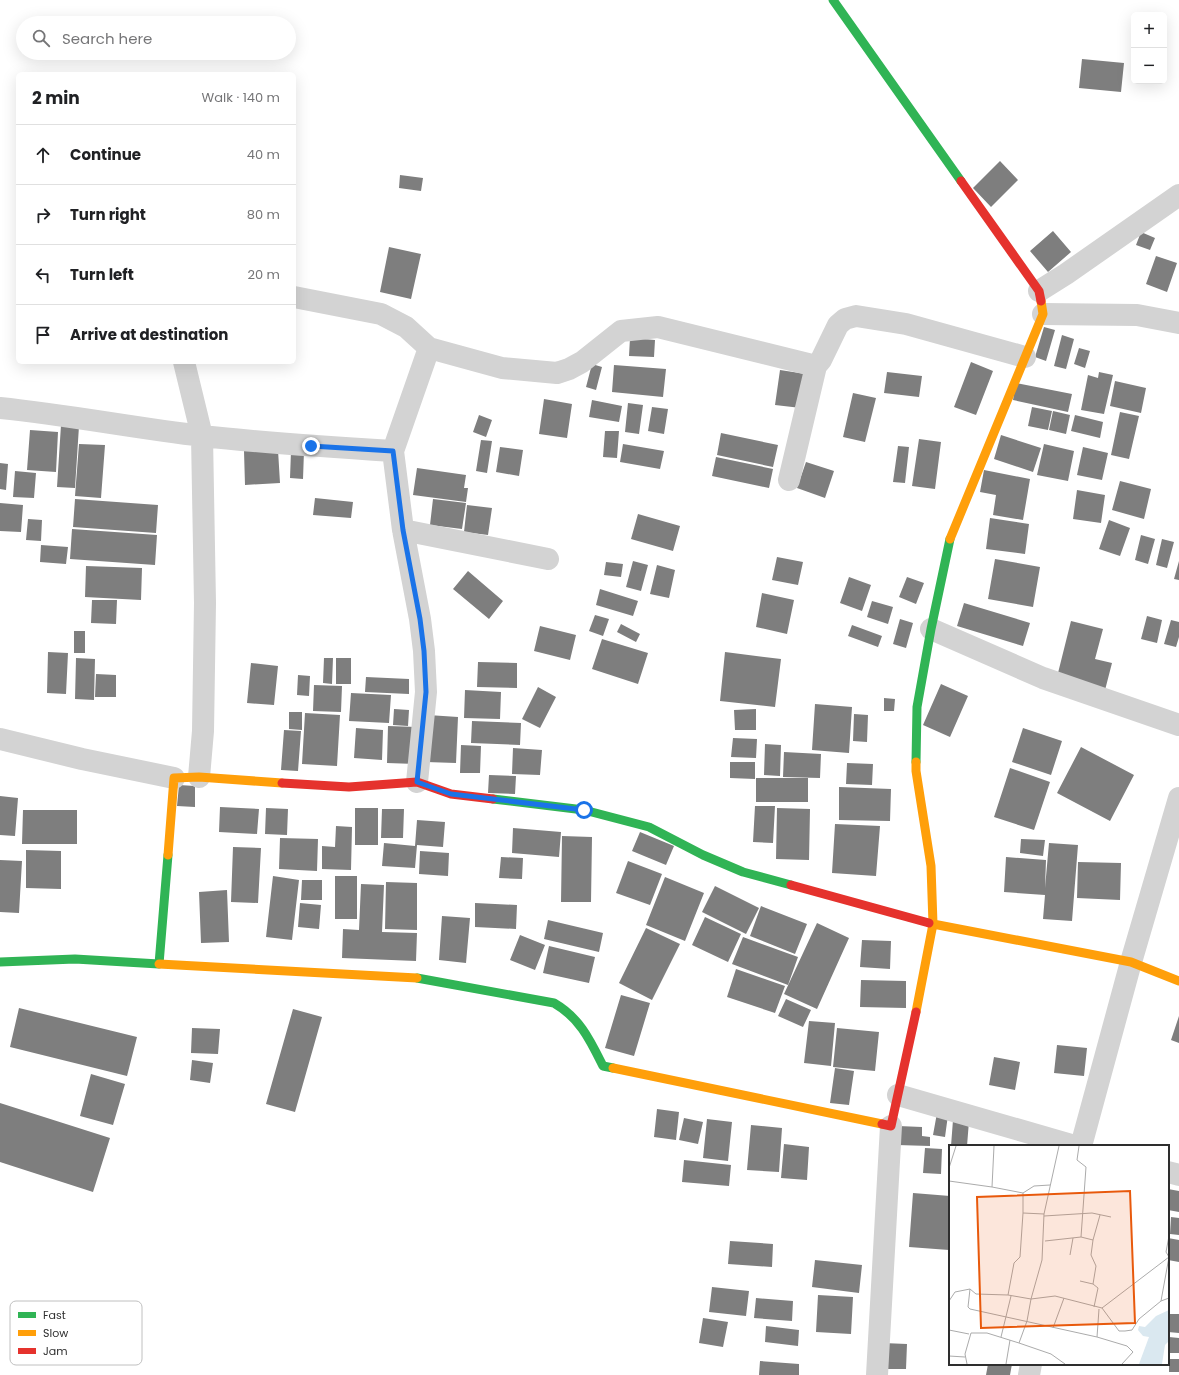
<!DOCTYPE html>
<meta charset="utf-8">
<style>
:root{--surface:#fff;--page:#f6f6f6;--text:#202124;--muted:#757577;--line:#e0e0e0}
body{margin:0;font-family:Poppins,sans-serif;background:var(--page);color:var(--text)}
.controls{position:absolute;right:12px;top:12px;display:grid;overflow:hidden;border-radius:6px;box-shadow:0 4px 16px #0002}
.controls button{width:36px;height:36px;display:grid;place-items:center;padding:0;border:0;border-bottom:1px solid var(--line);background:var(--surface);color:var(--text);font:20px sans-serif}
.stop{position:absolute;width:12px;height:12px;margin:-9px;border:3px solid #1a73e8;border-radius:50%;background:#fff}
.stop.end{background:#1a73e8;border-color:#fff;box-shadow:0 1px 4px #0008}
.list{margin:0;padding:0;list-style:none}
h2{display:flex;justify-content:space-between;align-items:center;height:52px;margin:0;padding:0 16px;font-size:17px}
h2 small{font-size:13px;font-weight:400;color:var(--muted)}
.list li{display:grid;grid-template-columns:26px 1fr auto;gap:12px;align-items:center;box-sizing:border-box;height:60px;padding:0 16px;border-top:1px solid var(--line)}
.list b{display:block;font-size:15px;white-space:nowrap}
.list em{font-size:13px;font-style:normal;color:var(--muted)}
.icon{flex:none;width:22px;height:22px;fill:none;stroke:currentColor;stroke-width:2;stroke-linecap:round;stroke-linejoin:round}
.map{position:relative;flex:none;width:1179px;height:1375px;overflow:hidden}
.search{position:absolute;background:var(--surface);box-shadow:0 4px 16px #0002;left:16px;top:16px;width:280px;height:44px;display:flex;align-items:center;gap:10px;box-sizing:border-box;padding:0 14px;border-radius:22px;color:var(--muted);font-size:15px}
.panel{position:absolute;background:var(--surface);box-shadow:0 4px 16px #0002;left:16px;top:72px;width:280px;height:292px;border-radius:6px}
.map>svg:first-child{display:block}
</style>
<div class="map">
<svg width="1179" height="1375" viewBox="0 0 1179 1375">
<rect width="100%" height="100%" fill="#fff"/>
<!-- building -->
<path fill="#7e7e7e" d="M1082 59 1124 63 1121 92 1079 88Z
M1000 161 1018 180 991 207 973 188Z
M400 175 423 178 421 191 399 188Z
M1053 231 1071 252 1048 272 1030 251Z
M1141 232 1155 238 1150 250 1136 245Z
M389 247 421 254 411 299 380 292Z
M1156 256 1177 263 1167 292 1146 284Z
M1044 327 1055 330 1046 361 1035 357Z
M1062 335 1074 339 1066 369 1054 366Z
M630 338 655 340 654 357 629 356Z
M1079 348 1090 351 1085 368 1074 364Z
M971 362 993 371 976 415 954 407Z
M592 364 602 367 596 390 586 387Z
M614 365 666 369 663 397 612 392Z
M780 370 806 374 801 408 775 405Z
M887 372 922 376 919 397 884 393Z
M1099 372 1113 375 1104 414 1081 410 1088 375 1098 378Z
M1115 381 1146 388 1141 413 1110 406Z
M1016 383 1072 394 1068 412 1013 400Z
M853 393 876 398 865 442 843 437Z
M544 399 572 404 567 438 539 434Z
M592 400 622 406 619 422 589 417Z
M628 403 643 405 639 434 625 432Z
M652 407 668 409 664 434 648 431Z
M1032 407 1052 411 1048 430 1028 426Z
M1053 411 1070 415 1066 434 1049 430Z
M1120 412 1139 416 1129 459 1111 455Z
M479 415 492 420 486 437 473 432Z
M1075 415 1103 422 1100 438 1071 431Z
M61 425 79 426 75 488 57 487Z
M30 430 58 432 56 472 27 470Z
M605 431H619L617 458 603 457Z
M721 433 778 445 773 467 717 455Z
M1001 435 1041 448 1033 472 994 459Z
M919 439 941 442 935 489 912 486Z
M481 440 492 441 487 473 476 471Z
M79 444 105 445 101 498 75 496Z
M623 444 664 451 660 469 620 462Z
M1044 444 1074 451 1068 481 1037 475Z
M898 446 909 447 905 483 893 482Z
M500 447 523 450 519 476 496 472Z
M1083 447 1108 453 1102 480 1077 475Z
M278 450 280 483 245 485 244 451Z
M291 451H304L303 479 290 478Z
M716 457 773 469 769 488 712 476Z
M806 462 834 471 825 498 797 488Z
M0 463 8 464 6 490 0 489Z
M417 468 466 475 464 488H468L466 502 413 495Z
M984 470 1030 479 1023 520 993 515 996 495 980 492Z
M15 471 36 473 34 498 13 497Z
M1120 481 1151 489 1144 519 1112 510Z
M1077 490 1105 495 1101 523 1073 519Z
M315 498 353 502 351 518 313 515Z
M75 499 158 505 156 533 73 527Z
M433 499 466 503 462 529 430 525Z
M0 503 23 505 21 532 0 531Z
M467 505 492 508 488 535 464 532Z
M638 514 680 526 673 551 631 539Z
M990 518 1029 524 1025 554 986 549Z
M28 519 42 520 41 541 26 540Z
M1109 520 1130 528 1120 556 1099 549Z
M72 529 157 535 155 565 70 559Z
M1141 535 1155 539 1148 564 1135 560Z
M1162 539 1174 542 1167 568 1156 565Z
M41 545 68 547 66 564 40 562Z
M777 557 803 562 798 585 772 580Z
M995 559 1040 567 1033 607 988 599Z
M633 561 648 565 641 591 626 587Z
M1179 561V580L1174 579Z
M606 562 623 564 621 577 604 575Z
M657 565 675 570 669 598 650 594Z
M86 566 142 568 141 600 85 597Z
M468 571 503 601 489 619 453 589Z
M849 577 871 585 862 611 840 603Z
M907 577 924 583 916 604 899 597Z
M600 589 638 601 633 616 596 605Z
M762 593 794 600 787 634 756 627Z
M92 600H117L116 624 91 623Z
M872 601 893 607 888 624 867 617Z
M964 603 1030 623 1023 646 957 626Z
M595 615 609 619 603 636 589 631Z
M1147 616 1162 620 1157 643 1141 639Z
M900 619 913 623 906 648 893 644Z
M1171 620 1179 622V637L1176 647 1164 644Z
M1071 621 1103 629 1095 659 1112 663 1104 694 1056 681Z
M621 624 640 634 636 642 617 632Z
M852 625 882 636 878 647 848 636Z
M540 626 576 635 570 660 534 651Z
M74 631H85V653H74Z
M602 639 648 653 638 684 592 669Z
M48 652 68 653 66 694 47 693Z
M725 652 781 659 775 707 720 701Z
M76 658 95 659 94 700 75 699Z
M324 658H333L332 684 323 683Z
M336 658H351V684H336Z
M478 662 517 663V688L477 687Z
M251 663 278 666 274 705 247 703Z
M96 674 116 675V697H95Z
M298 675 310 676 309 696 297 695Z
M366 677 409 679V694L365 692Z
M941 684 968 696 950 737 923 725Z
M314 685 342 686 341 712 313 711Z
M538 687 556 697 540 728 522 719Z
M465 690 501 692 500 719 464 718Z
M351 693 391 695 389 723 349 721Z
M884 698 895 699 894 711H884Z
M815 704 852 707 849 753 812 750Z
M394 709 409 710 408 726 393 725Z
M756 709V730H735L734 710Z
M289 712H302V730L289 729Z
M305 713 340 715 337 766 302 764Z
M854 714 868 715 867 742 853 741Z
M428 715 458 717 456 763 426 762Z
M472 721 521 723 520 745 471 743Z
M388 726 417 727 416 764 387 763Z
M356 728 383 730 382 760 354 758Z
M1023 728 1062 741 1051 775 1012 762Z
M284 730 301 731 298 771 281 770Z
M733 738 757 739 756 758 731 757Z
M765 744 781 745 780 776 764 775Z
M461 745 481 746 480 773H460Z
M1081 747 1134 775 1110 821 1057 793Z
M513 748 542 750 540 775 512 774Z
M784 752 821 754 820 778 783 777Z
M730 762H755V779L730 778Z
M847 763 873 764 872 785 846 784Z
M1010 768 1050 782 1034 830 994 817Z
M489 775 516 776 515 794 488 793Z
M756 778H808V802H756Z
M179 785 195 786V807L177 806Z
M839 787 891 789 890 821 839 820Z
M0 796 18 798 15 836 0 835Z
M755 806H775L773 843 753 842Z
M220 807 259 809 257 834 219 832Z
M266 808 288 809 287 835 265 834Z
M355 808H378V845H355Z
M777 808 810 809 809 860 776 859Z
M382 809H404L403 838H381Z
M23 810H77V844H22Z
M417 820 445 822 443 847 417 845 415 868 382 866 384 843 415 846Z
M835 824 880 826 876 876 832 873Z
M336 826 352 827 351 870 322 869V846L335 847Z
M513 828 561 832 559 857 512 853Z
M640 832 674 846 666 865 632 851Z
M562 836 592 837 591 902H561Z
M280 838 318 839 317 871 279 869Z
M1021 839 1045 840 1043 856 1020 853Z
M1049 843 1078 845 1072 921 1043 919 1045 895 1004 892 1006 857 1046 860 1045 888Z
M233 847 261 848 258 903 231 902Z
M26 850 61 851V889L26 888Z
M420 851 449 853 448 876 419 874Z
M501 857 523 858 522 879 499 878Z
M0 860 22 861 19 913 0 912Z
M628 861 662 874 650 905 616 893Z
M1078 862 1121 863 1120 900 1077 898Z
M273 876 299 880 292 940 266 937Z
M335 876H357V919H335Z
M665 877 704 893 685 941 646 925Z
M302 880H322V900H301Z
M386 882 417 883V930L385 929Z
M361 884 384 885 382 932 417 933 416 961 342 958 343 929 359 930Z
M715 886 759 908 746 934 702 912Z
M227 890 229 942 201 943 199 892Z
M300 903 321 905 319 929 298 927Z
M475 903 517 905 516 929 475 927Z
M761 906 807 924 795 954 750 936Z
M442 916 470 918 466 963 439 960Z
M705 917 741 934 728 962 692 945Z
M548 920 603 933 599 952 544 939Z
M817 923 849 938 817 1009 784 994Z
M646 928 680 944 652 1000 619 983Z
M520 935 545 945 535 970 510 960Z
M743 937 798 957 788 985 732 964Z
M862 940 891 941 890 969 860 967Z
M549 946 595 957 589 983 543 973Z
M736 969 785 986 775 1013 727 997Z
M861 980 906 981V1008L860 1007Z
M621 995 650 1003 634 1056 605 1048Z
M786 999 811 1010 803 1027 778 1016Z
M19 1008 137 1037 127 1076 10 1047Z
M293 1009 322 1017 295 1112 266 1104Z
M1179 1016V1043L1171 1040Z
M809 1021 835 1023 831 1066 804 1063Z
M192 1028 220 1029 218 1054 191 1053Z
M837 1028 879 1032 875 1071 833 1067Z
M1057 1045 1087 1048 1084 1076 1054 1073Z
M994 1057 1020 1062 1015 1090 989 1085Z
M192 1060 213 1063 210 1083 190 1080Z
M835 1068 854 1071 849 1105 830 1103Z
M91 1074 125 1084 113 1125 80 1116Z
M0 1103 110 1138 93 1192 0 1162Z
M657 1109 679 1112 676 1140 654 1137Z
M937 1113 948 1115 945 1137 933 1135Z
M684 1118 703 1122 698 1144 679 1140Z
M707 1119 732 1122 728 1161 703 1158Z
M953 1120 969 1121 967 1146H951Z
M751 1125 782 1128 779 1172 747 1170Z
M898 1126 922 1127V1136L930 1137V1146L897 1145Z
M784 1144 809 1147 807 1180 781 1178Z
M925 1148 942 1149 941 1174 923 1173Z
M684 1160 731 1165 729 1186 682 1182Z
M1168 1189 1179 1191V1212L1168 1210Z
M913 1193 950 1196 949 1250 909 1247Z
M1171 1217 1179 1218V1235L1170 1234Z
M1168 1238 1179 1240V1262L1168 1260Z
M730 1241 773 1244 772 1267 728 1264Z
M815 1260 862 1265 859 1293 812 1287Z
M712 1287 749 1291 746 1316 709 1312Z
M818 1295 853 1297 851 1334 816 1332Z
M756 1298 793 1301 792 1321 754 1318Z
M1168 1314H1179V1333L1168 1332Z
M703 1318 728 1322 723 1347 699 1343Z
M766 1326 799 1330 798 1346 765 1342Z
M1169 1337 1179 1338V1353H1169Z
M883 1343 907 1344 906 1369H883Z
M1169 1359H1179V1372H1169Z
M760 1361 799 1364V1375H759Z
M988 1364H1012L1010 1375H986Z"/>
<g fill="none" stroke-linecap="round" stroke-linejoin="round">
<!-- street -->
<path stroke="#d3d3d3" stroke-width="22" d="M1039 291 1066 274 1179 195
M294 297 381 314 406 327 429 348
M1043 314 1137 315 1179 323
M184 362 202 436 205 603 203 731 199 777
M0 408C68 415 134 428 202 436 265 443 329 447 393 451
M789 480 816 366
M403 530 548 559
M931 629 1043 678 1179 725
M0 739 82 759 174 778
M417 782 426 692 424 651 420 619 403 530 393 451 429 348 502 368 557 373 569 369 582 362 621 331 658 327 816 366 821 360 838 325 845 319 856 316 906 324 1025 357
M898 1095 1075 1146
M1081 1146 1131 962 1179 798
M1168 1172 1179 1175
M877 1375 891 1126
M1029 1375 1031 1364"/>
<!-- fast -->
<path stroke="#30b455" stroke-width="9" d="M833 0 961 181
M916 762 917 707 931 629 950 539
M493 799 584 810 649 827 703 855 743 872 791 885
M0 962 75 959 159 964 168 855
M417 978 554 1003C580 1018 590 1040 603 1066L613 1068"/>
<!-- slow -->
<path stroke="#ff9f0a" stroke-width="9" d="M950 539 1043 314 1041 301
M916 762V771L931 866 933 924 929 923
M168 855 174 778 199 777 282 783
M159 964 417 978
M916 1012 933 924 1131 962 1179 981
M613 1068 882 1124"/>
<!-- jam -->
<path stroke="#e5322d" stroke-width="9" d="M961 181 1039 291 1041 301
M282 783 349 787 417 782 451 794 493 799
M791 885 929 923
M882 1124 891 1126 916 1012"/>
</g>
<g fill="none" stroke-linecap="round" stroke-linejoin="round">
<!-- route -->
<path stroke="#1a73e8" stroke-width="5" d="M311 446 393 451 403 530 420 619 424 651 426 692 417 782 451 794 584 810"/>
</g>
<!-- overview -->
<g transform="translate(949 1145)">
<rect width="220" height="220" fill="#fff"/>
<path d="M220 165V196L216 200 213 219H190L200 192 194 191 189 185 190 181 196 182 207 171Z" fill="#dae8f0"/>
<path fill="none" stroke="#ababab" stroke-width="1" d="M45 1 43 42 74 48V68L95 69 93 115 82 154 106 151 153 163 220 112M130 1 128 15 137 22 132 92M0 23 7 1M0 36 43 42M74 48 85 41 101 40M74 68 71 112 65 118 59 150 82 154 78 176 70 198 102 209 116 219M95 69 110 1M95 71 143 68 162 72M220 91 217 107 220 112 212 156 220 153M144 95 151 70M96 96 132 92 144 95 142 110 147 121 144 139 149 143 145 162M121 110 124 93M131 136 144 139M21 144 19 162 21 164 148 192 178 201 184 207 173 219M21 144 27 149 59 150M0 156 6 147 21 144M153 163 170 186H176L183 185 190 174 212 156M104 183 115 153M0 185 20 189M52 192 62 151M148 192 150 164M0 211 16 212M18 219 16 209 22 188H38L70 198M57 219 61 195"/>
<path fill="#e8590c" fill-opacity="0.15" stroke="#e8590c" stroke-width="2" d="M181 46 186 178 32 183 28 52Z"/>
<rect width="220" height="220" fill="none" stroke="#2e2e2e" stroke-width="2"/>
</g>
<!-- legend -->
<rect x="10" y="1301" width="132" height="64" rx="6" fill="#fff" stroke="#c0c0c0" stroke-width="1"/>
<rect x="18" y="1312" width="18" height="6" fill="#30b455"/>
<rect x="18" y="1330" width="18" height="6" fill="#ff9f0a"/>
<rect x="18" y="1348" width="18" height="6" fill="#e5322d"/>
<g font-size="11" fill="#2e2e2e">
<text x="43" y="1319">Fast</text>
<text x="43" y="1337">Slow</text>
<text x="43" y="1355">Jam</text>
</g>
</svg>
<div class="controls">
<button>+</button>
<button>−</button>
</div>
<div class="stop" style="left:584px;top:810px"></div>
<div class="stop end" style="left:311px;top:446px"></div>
<div class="search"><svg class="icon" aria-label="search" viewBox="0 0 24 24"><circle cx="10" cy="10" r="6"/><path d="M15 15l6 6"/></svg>Search here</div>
<section class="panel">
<h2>2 min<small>Walk · 140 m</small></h2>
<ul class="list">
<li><svg class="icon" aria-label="ahead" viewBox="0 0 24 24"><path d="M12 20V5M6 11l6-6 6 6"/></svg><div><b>Continue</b></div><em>40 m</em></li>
<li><svg class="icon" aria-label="right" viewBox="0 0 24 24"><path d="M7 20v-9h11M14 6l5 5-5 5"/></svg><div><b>Turn right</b></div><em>80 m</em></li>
<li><svg class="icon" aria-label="left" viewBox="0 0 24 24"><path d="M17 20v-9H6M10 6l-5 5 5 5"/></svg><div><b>Turn left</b></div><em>20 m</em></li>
<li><svg class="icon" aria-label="arrive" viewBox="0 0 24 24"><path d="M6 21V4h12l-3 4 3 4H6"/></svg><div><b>Arrive at destination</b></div></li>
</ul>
</section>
</div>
